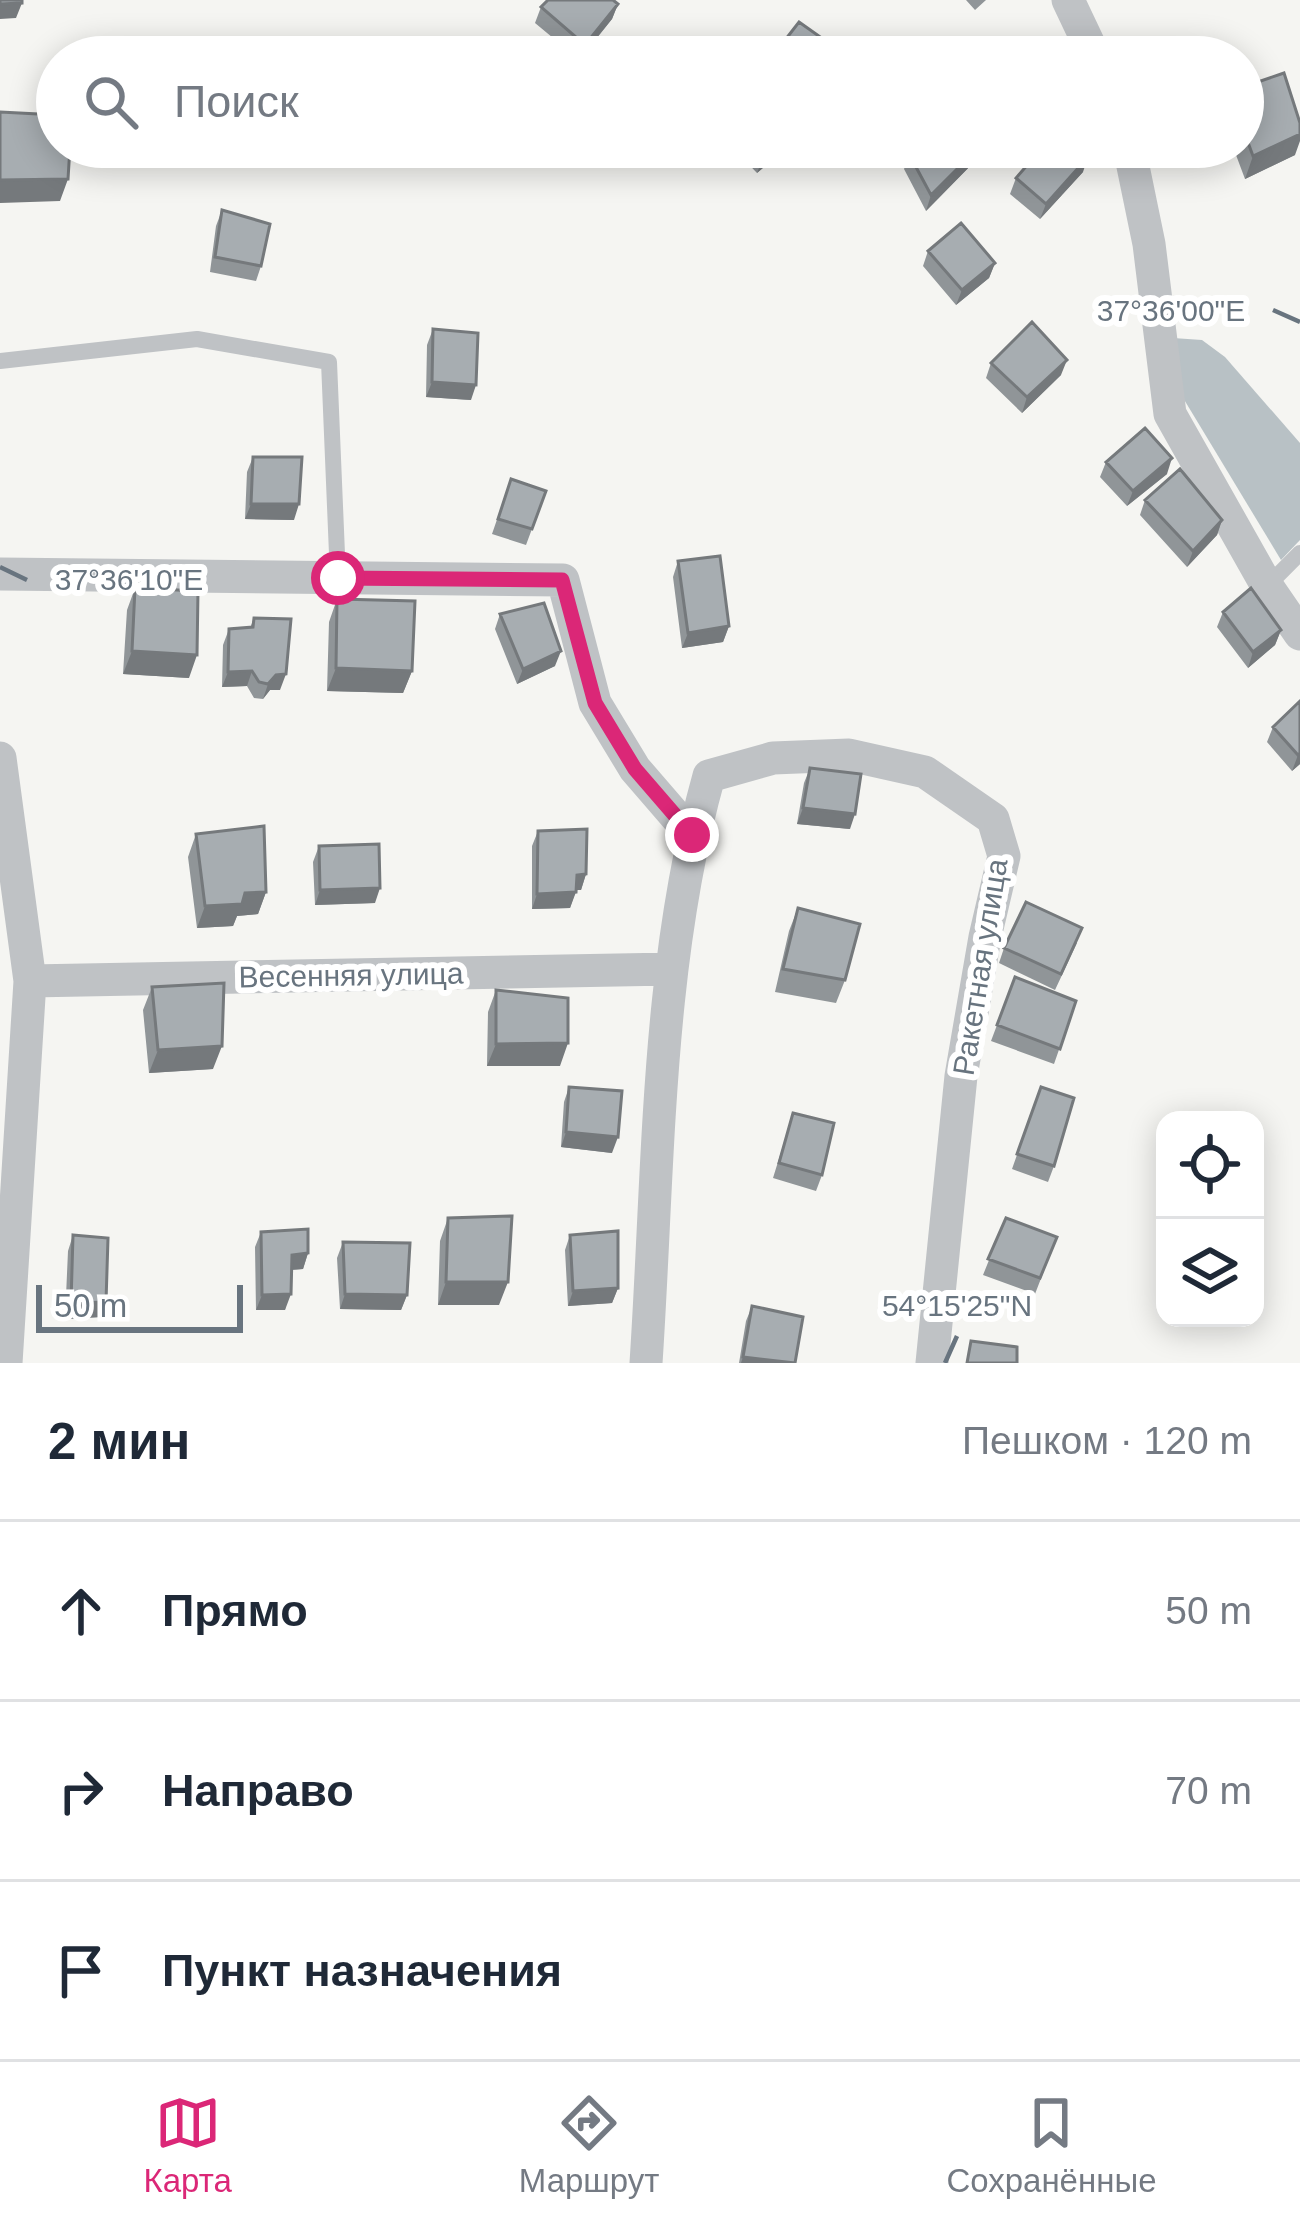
<!DOCTYPE html>
<html lang="ru">
<meta charset="utf-8">
<style>
:root{--surface:#fff;--page:#f2f2f3;--text:#1f2937;--muted:#747a83;--line:#e0e1e3;--accent:#db2777}
body{margin:0;font-family:Arial,sans-serif;background:var(--page);color:var(--text)}
.controls{position:absolute;right:36px;bottom:36px;display:grid;overflow:hidden;border-radius:24px;box-shadow:0 6px 30px #0003}
.controls button{width:108px;height:108px;display:grid;place-items:center;padding:0;border:0;border-bottom:3px solid var(--line);background:var(--surface);color:var(--text);font:60px sans-serif}
.scale{position:absolute;left:36px;bottom:30px;width:207px;box-sizing:border-box;padding-left:12px;border:6px solid #68747f;border-top:0;font-size:33px;line-height:42px;white-space:nowrap;color:#68747f;-webkit-text-stroke:9px #fff;paint-order:stroke}
.stop{position:absolute;width:36px;height:36px;margin:-27px;border:9px solid #db2777;border-radius:50%;background:#fff}
.stop.end{background:#db2777;border-color:#fff;box-shadow:0 3px 12px #0008}
.list{margin:0;padding:0;list-style:none}
h2{display:flex;justify-content:space-between;align-items:center;height:156px;margin:0;padding:0 48px;font-size:51px}
h2 small{font-size:39px;font-weight:400;color:var(--muted)}
.list li{display:grid;grid-template-columns:78px 1fr auto;gap:36px;align-items:center;box-sizing:border-box;height:180px;padding:0 48px;border-top:3px solid var(--line)}
.list b{display:block;font-size:45px;white-space:nowrap}
.list em{font-size:39px;font-style:normal;color:var(--muted)}
.icon{flex:none;width:66px;height:66px;fill:none;stroke:currentColor;stroke-width:2;stroke-linecap:round;stroke-linejoin:round}
.map{position:relative;flex:none;width:1300px;height:1363px;overflow:hidden}
.search{position:absolute;background:var(--surface);box-shadow:0 6px 30px #0003;left:36px;right:36px;top:36px;height:132px;display:flex;align-items:center;gap:30px;box-sizing:border-box;padding:0 42px;border-radius:66px;color:var(--muted);font-size:45px}
.sheet{height:696px;background:var(--surface)}
nav{display:flex;justify-content:space-around;align-items:center;box-sizing:border-box;height:168px;border-top:3px solid var(--line);background:var(--surface);font-size:33px;color:var(--muted)}
nav a{display:grid;justify-items:center;gap:6px}
nav .on{color:var(--accent)}
.map>svg:first-child{display:block}
</style>
<div class="map">
<svg width="1300" height="1363" viewBox="0 0 1300 1363">
<rect width="100%" height="100%" fill="#f5f5f2"/>
<!-- water -->
<path fill="#b8c1c5" d="M1173 338 1202 340 1225 357 1300 443V540L1281 560 1171 378Z"/>
<g fill="none" stroke-linecap="round" stroke-linejoin="round">
<!-- lane -->
<path stroke="#bfc2c5" stroke-width="16" d="M0 361 197 339 329 362 338 578
M1267 586 1300 553"/>
<!-- street -->
<path stroke="#bfc2c5" stroke-width="33" d="M1068 0 1095 57
M1129 147 1149 244 1170 414 1267 586 1300 634
M0 574 563 580 595 703 635 769 692 835
M0 758 30 981 6 1363
M30 981 672 969
M646 1363C659 1168 656 965 709 776L773 758 849 755 925 772 993 819 1004 856 985 937 961 1076 932 1363"/>
</g>
<!-- wall -->
<path fill="#909598" d="M966 0H986L975 10Z
M618 4 612 19 582 57H576L535 23 541 7Z
M1243 87 1295 155 1245 179 1233 147H1243Z
M732 147H783L781 152 757 173Z
M914 147H981L977 159 926 211 904 169Z
M1083 172 1040 219 1010 194 1016 178Z
M222 210 261 266 256 281 210 272 216 226Z
M928 251 995 263 989 278 956 305 923 266Z
M433 329 471 400 426 397 427 345Z
M991 363 1061 375 1022 413 986 378Z
M253 457 294 520 245 519 247 472Z
M1106 462 1167 474 1127 506 1100 477Z
M511 479 546 491 526 545 492 534Z
M1145 500 1222 520 1217 535 1187 567 1140 515Z
M678 561 729 626 723 642 682 648 673 577Z
M135 588 189 678 123 674 127 610Z
M337 599 412 671 403 693 327 691 329 622Z
M1223 612 1281 630 1275 645 1248 668 1217 627Z
M500 614 555 666 517 684 495 629Z
M254 618 280 690H270L263 699 254 698 247 686 222 687 223 645 229 629 250 628Z
M1300 701V764L1292 771 1267 742 1273 727Z
M810 768 850 829 797 824 804 783Z
M538 831 586 874 581 890H576L570 908 532 909V846Z
M196 834 266 892 258 914 237 916 233 926 197 928 188 857Z
M319 846 375 903 315 905 313 862Z
M798 908 845 980 836 1003 775 992 789 931Z
M1077 943 1055 990 999 963 1004 948Z
M1015 977 1076 1001 1054 1064 991 1041Z
M152 987 213 1069 149 1073 143 1010Z
M496 990 560 1066H487L488 1012Z
M569 1087 612 1153 561 1147 564 1102Z
M1041 1087 1054 1166 1048 1182 1012 1169Z
M793 1113 822 1175 816 1191 773 1178Z
M448 1218 499 1305H438L440 1241Z
M1006 1218 1057 1237 1035 1294 983 1275Z
M261 1232 308 1253 303 1269 292 1270 285 1310H256L255 1247Z
M73 1235 106 1302 101 1317 65 1319 68 1251Z
M570 1235 618 1288 612 1303 568 1306 565 1250Z
M343 1242 407 1295 401 1310 340 1309 337 1258Z
M752 1306 795 1363H739L746 1321Z"/>
<!-- shaded-wall -->
<path fill="#75797c" d="M22 3 16 18 0 19V4Z
M618 4 612 19 581 57 585 45Z
M1300 134V141L1295 155 1245 179 1253 156Z
M775 147H783L781 152 757 173 763 158Z
M979 147H981L977 159 926 211 931 195Z
M1088 157 1083 172 1040 219 1046 204Z
M68 179 60 201 0 203V180Z
M995 263 989 278 956 305 962 290Z
M1067 360 1061 375 1022 413 1027 397Z
M432 382 476 385 471 400 426 397Z
M1172 458 1167 474 1127 506 1133 491Z
M251 504H299L294 520 245 519Z
M1222 520 1217 535 1187 567 1193 551Z
M729 626 723 642 682 648 688 633Z
M1281 630 1275 645 1248 668 1253 652Z
M132 651 197 655 189 678 123 674Z
M561 651 555 666 517 684 523 669Z
M336 668 412 671 403 693 327 691Z
M252 671 247 686 222 687 228 672Z
M286 674 280 690H270L263 699 268 684 276 675Z
M1300 753V764L1292 771 1298 755Z
M803 808 855 814 850 829 797 824Z
M586 874 581 890H572L577 875Z
M380 888 375 903 315 905 320 890Z
M266 892 258 914 237 916 233 926 197 928 205 906 245 893Z
M576 892 570 908 532 909 537 894Z
M568 1043 560 1066H487L496 1044Z
M222 1046 213 1069 149 1073 158 1050Z
M566 1132 618 1137 612 1153 561 1147Z
M308 1253 303 1269 287 1270 292 1255Z
M446 1282H508L499 1305H438Z
M618 1288 612 1303 568 1306 573 1291Z
M291 1294 285 1310H256L262 1295Z
M345 1294 407 1295 401 1310 340 1309Z
M106 1302 101 1317 65 1319 71 1303Z
M743 1357 793 1363H741Z"/>
<!-- building -->
<path fill="#a7adb1" stroke="#75797c" stroke-width="3" d="M0 0H22V3L0 4Z
M548 0H613L618 4 585 45 541 7Z
M799 22 833 46 824 57H781L775 53Z
M1284 73 1300 123V134L1253 156 1243 129V87Z
M0 112 57 115V147H70L68 179 0 180Z
M752 147H775L763 158Z
M914 147H979L931 195 909 154Z
M1043 147H1078L1088 157 1046 204 1016 178Z
M222 210 270 224 261 266 215 257Z
M961 223 995 263 962 290 928 251Z
M1032 322 1067 360 1027 397 991 363Z
M433 329 478 333 476 385 432 382Z
M1145 428 1172 458 1133 491 1106 462Z
M253 457H302L299 504H251Z
M1180 469 1222 520 1193 551 1145 500Z
M511 479 546 491 532 529 498 519Z
M720 556 729 626 688 633 678 561Z
M135 588 198 591 197 655 132 651Z
M1251 588 1281 630 1253 652 1223 612Z
M337 599 415 601 412 671 336 668Z
M544 603 561 651 523 669 500 614Z
M254 618 291 619 286 674 276 675 268 684 259 682 252 671 228 672 229 629 253 627Z
M1300 701V753L1298 755 1273 727Z
M810 768 861 774 855 814 803 808Z
M264 826 266 892 245 893 242 904 205 906 196 834Z
M587 829 586 874 577 875 576 892 537 894 538 831Z
M379 844 380 888 320 890 319 846Z
M1026 902 1082 928 1061 974 1004 948Z
M798 908 860 924 845 980 783 969Z
M1015 977 1076 1001 1060 1049 997 1025Z
M224 983 222 1046 158 1050 152 987Z
M496 990 568 998V1043L496 1044Z
M569 1087 622 1091 618 1137 566 1132Z
M1041 1087 1074 1098 1054 1166 1017 1154Z
M793 1113 834 1123 822 1175 779 1163Z
M512 1216 508 1282H446L448 1218Z
M1006 1218 1057 1237 1040 1278 988 1259Z
M308 1229V1253L292 1255 291 1294 262 1295 261 1232Z
M618 1231V1288L573 1291 570 1235Z
M73 1235 108 1238 106 1302 71 1303Z
M343 1242 410 1243 407 1295 345 1294Z
M752 1306 803 1317 795 1363 743 1357Z
M971 1341 1017 1347V1363H967Z"/>
<g fill="none" stroke-linecap="round" stroke-linejoin="round">
<!-- route -->
<path stroke="#db2777" stroke-width="15" d="M338 578 562 580 595 703 635 769 692 835"/>
</g>
<!-- ticks -->
<path fill="none" stroke="#68747f" stroke-width="4.5" d="M1273 310 1300 322M0 567 27 580M945 1363 957 1336"/>
<g text-anchor="middle" dominant-baseline="central" stroke-width="12" stroke-linejoin="round" paint-order="stroke">
<!-- street labels -->
<g font-size="30" fill="#68747f" stroke="#fff">
<text transform="translate(980 967) rotate(-81)">Ракетная улица</text>
<text transform="translate(351 975) rotate(-1)">Весенняя улица</text>
</g>
</g>
<g font-size="30" text-anchor="middle" fill="#68747f" stroke="#fff" stroke-width="12" stroke-linejoin="round" paint-order="stroke">
<text x="1171" y="321">37°36'00"E</text>
<text x="129" y="590">37°36'10"E</text>
<text x="957" y="1316">54°15'25"N</text>
</g>
</svg>
<div class="controls">
<button><svg class="icon" aria-label="locate" viewBox="0 0 24 24"><circle cx="12" cy="12" r="6"/><path d="M12 2v4M12 18v4M2 12h4M18 12h4"/></svg></button>
<button><svg class="icon" aria-label="layers" viewBox="0 0 24 24"><path d="M12 4l9 5-9 5-9-5zM3 14l9 5 9-5"/></svg></button>
</div>
<div class="scale">50 m</div>
<div class="stop" style="left:338px;top:578px"></div>
<div class="stop end" style="left:692px;top:835px"></div>
<div class="search"><svg class="icon" aria-label="search" viewBox="0 0 24 24"><circle cx="10" cy="10" r="6"/><path d="M15 15l6 6"/></svg>Поиск</div>
</div>
<section class="sheet">
<h2>2 мин<small>Пешком · 120 m</small></h2>
<ul class="list">
<li><svg class="icon" aria-label="ahead" viewBox="0 0 24 24"><path d="M12 20V5M6 11l6-6 6 6"/></svg><div><b>Прямо</b></div><em>50 m</em></li>
<li><svg class="icon" aria-label="right" viewBox="0 0 24 24"><path d="M7 20v-9h11M14 6l5 5-5 5"/></svg><div><b>Направо</b></div><em>70 m</em></li>
<li><svg class="icon" aria-label="arrive" viewBox="0 0 24 24"><path d="M6 21V4h12l-3 4 3 4H6"/></svg><div><b>Пункт назначения</b></div></li>
</ul>
</section>
<nav>
<a class="on"><svg class="icon" aria-label="map" viewBox="0 0 24 24"><path d="M3 6l6-2 6 2 6-2v14l-6 2-6-2-6 2zM9 4v14M15 6v14"/></svg>Карта</a>
<a><svg class="icon" aria-label="directions" viewBox="0 0 24 24"><path d="M12 3l9 9-9 9-9-9zM9 14v-3h6M13 9l2 2-2 2"/></svg>Маршрут</a>
<a><svg class="icon" aria-label="saved" viewBox="0 0 24 24"><path d="M7 4h10v16l-5-4-5 4z"/></svg>Сохранённые</a>
</nav>
